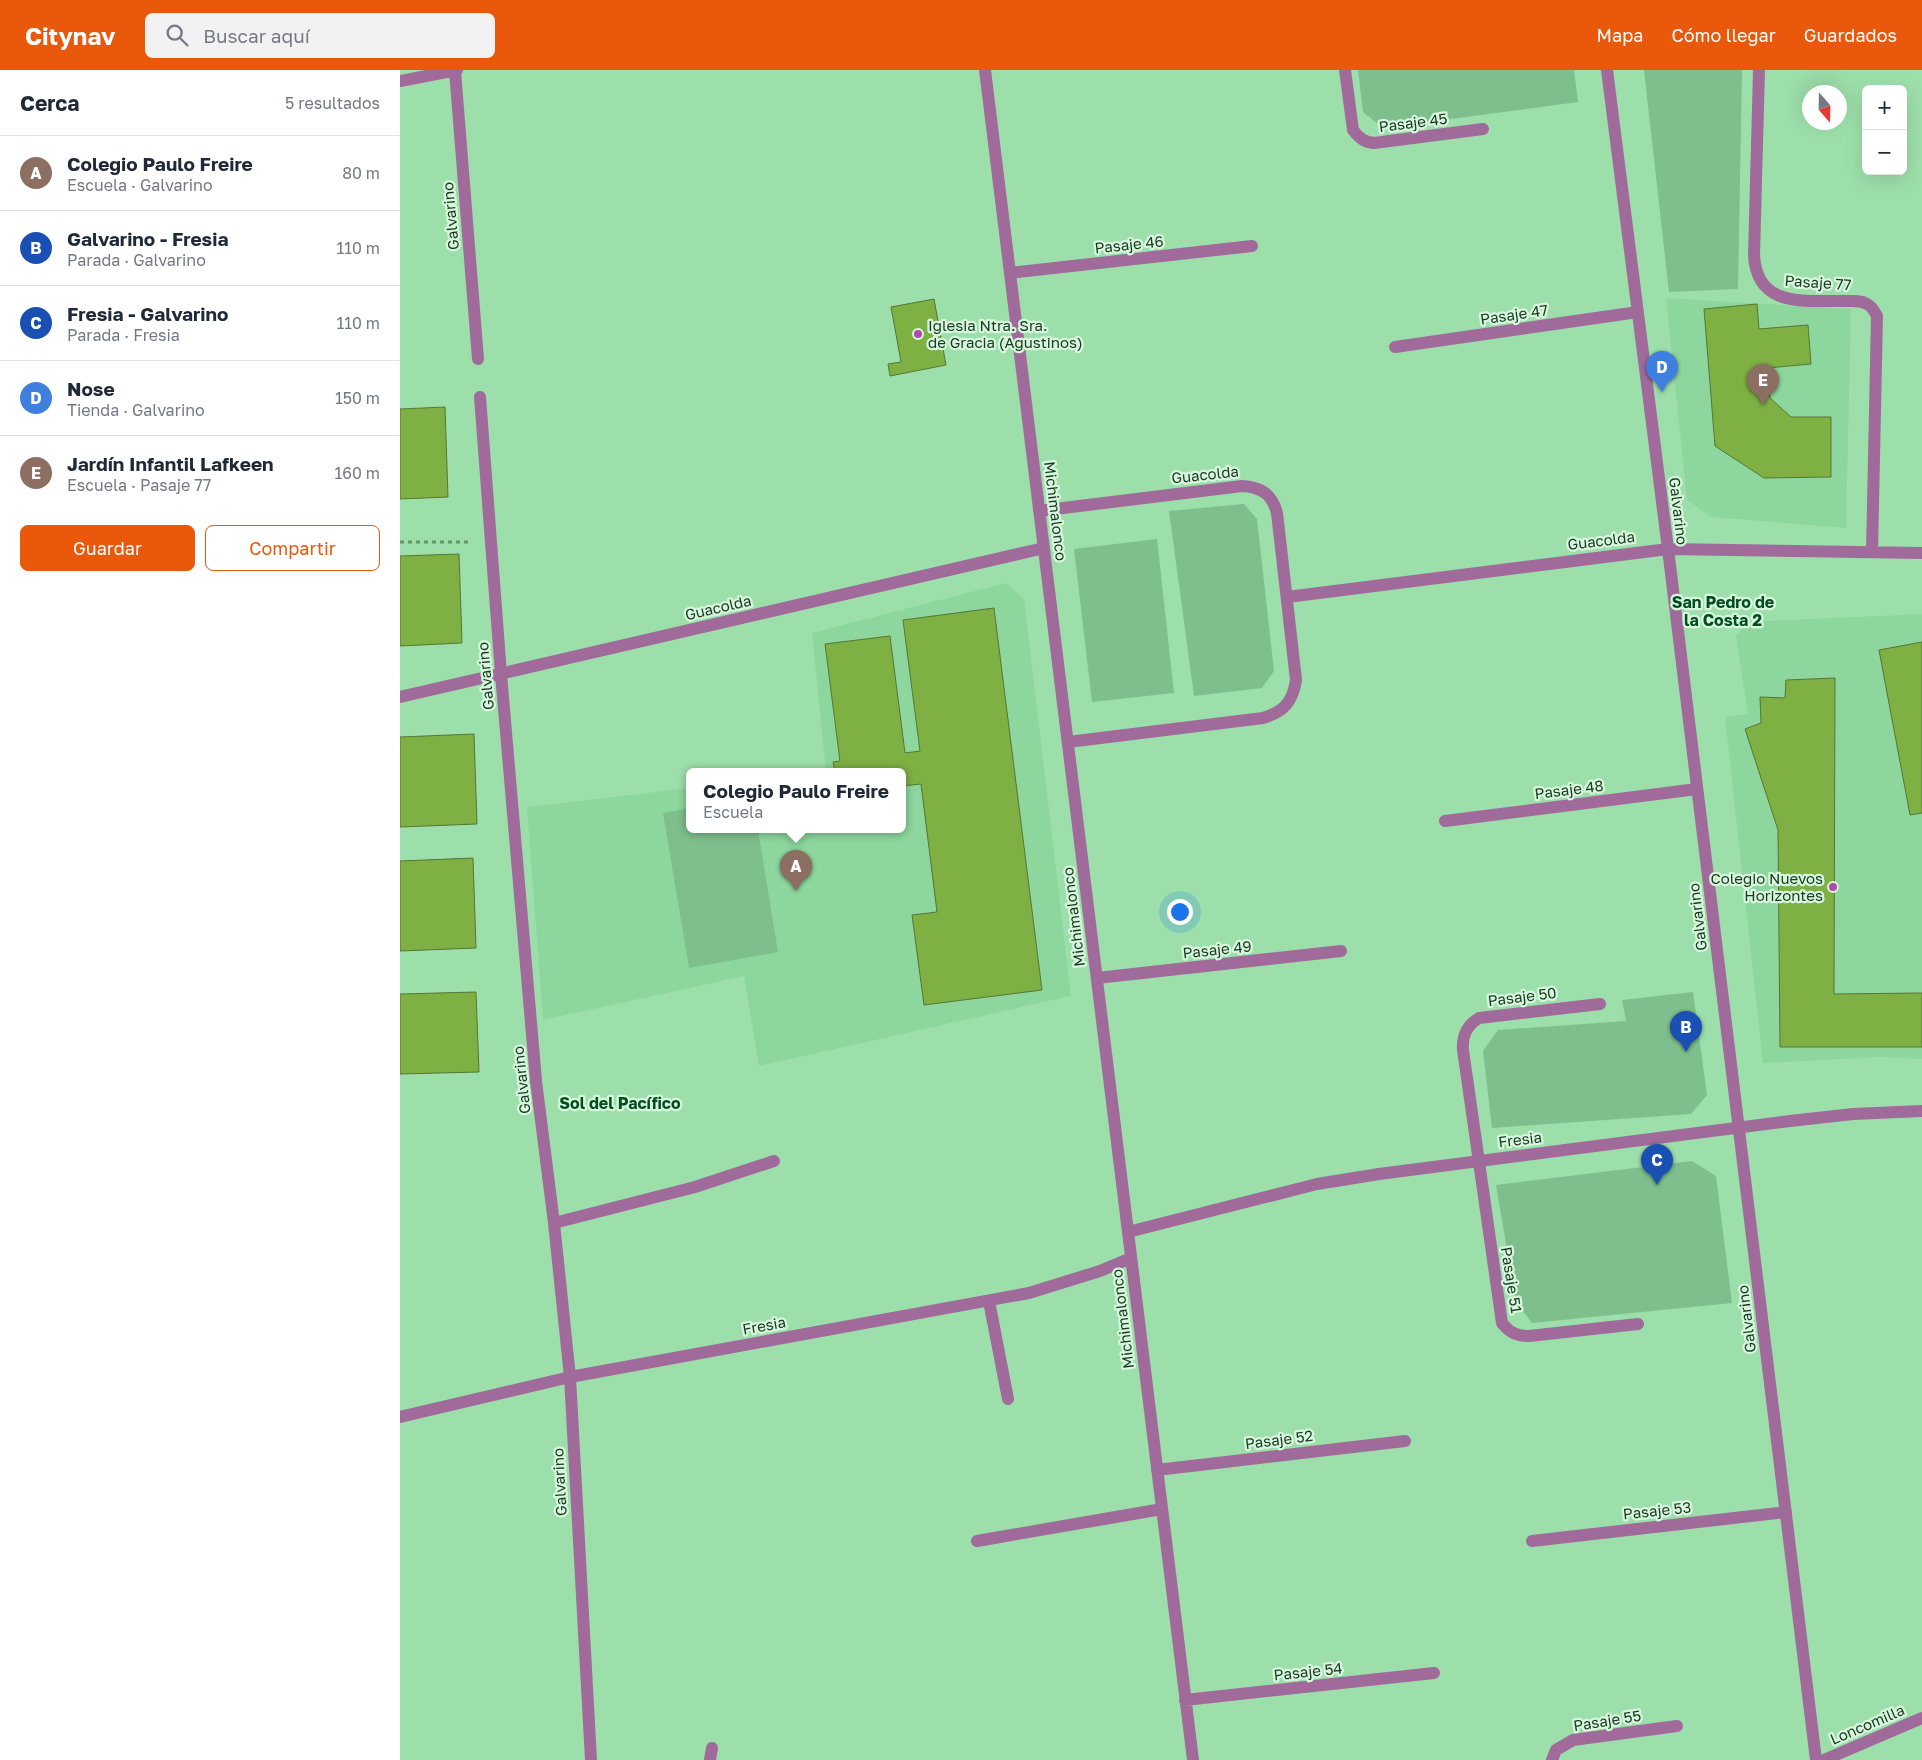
<!DOCTYPE html>
<html lang="es">
<meta charset="utf-8">
<style>
:root{--surface:#fff;--page:#f2f2f3;--text:#1f2937;--muted:#747a83;--line:#e0e1e3;--accent:#ea580c}
body{margin:0;font-family:"Golos Text",sans-serif;background:var(--page);color:var(--text)}
.controls{position:absolute;right:15px;top:15px;display:grid;overflow:hidden;border-radius:8px;box-shadow:0 5px 20px #0002}
.controls button{width:45px;height:45px;display:grid;place-items:center;padding:0;border:0;border-bottom:1px solid var(--line);background:var(--surface);color:var(--text);font:25px sans-serif}
.compass{position:absolute;left:1402px;top:15px;width:45px;height:45px;border-radius:50%;background:var(--surface);box-shadow:0 5px 20px #0002;rotate:160deg}
.you{position:absolute;left:779px;top:841px;width:18px;height:18px;margin:-12px;border:4px solid #fff;border-radius:50%;background:#1a73e8;box-shadow:0 0 0 8px #1a73e833}
.badge{display:grid;place-items:center;width:32px;height:32px;border-radius:50%;background:var(--accent);color:#fff;font-size:16px;font-weight:700}
.pin{position:absolute;translate:-50% -41px;filter:drop-shadow(0 1px 2px #0008)}
.pin::after{content:'';position:absolute;top:26px;width:18px;height:15px;background:inherit;clip-path:polygon(0 0,100% 0,50% 100%)}
.popup{position:absolute;left:286px;top:698px;width:220px;height:65px;box-sizing:border-box;display:grid;place-content:center;border-radius:8px;background:var(--surface);filter:drop-shadow(0 1px 4px #0005);font-size:16px;white-space:nowrap;color:var(--muted)}
.popup b{font-size:19px;color:var(--text)}
.popup::after{content:'';position:absolute;left:50%;top:100%;margin-left:-10px;border:10px solid transparent;border-top-color:var(--surface)}
.list{margin:0;padding:0;list-style:none}
h2{display:flex;justify-content:space-between;align-items:center;height:65px;margin:0;padding:0 20px;font-size:21px}
h2 small{font-size:16px;font-weight:400;color:var(--muted)}
.list li{display:grid;grid-template-columns:32px 1fr auto;gap:15px;align-items:center;box-sizing:border-box;height:75px;padding:0 20px;border-top:1px solid var(--line)}
.list b{display:block;font-size:19px;white-space:nowrap}
.list p{margin:0;font-size:16px;white-space:nowrap;color:var(--muted)}
.list em{font-size:16px;font-style:normal;color:var(--muted)}
.actions{display:flex;gap:10px;padding:15px 20px}
.actions a{flex:1;padding:11px 0;border:1px solid var(--accent);border-radius:8px;text-align:center;font-size:18px;color:var(--accent)}
.actions .main{background:var(--accent);color:#fff}
.icon{flex:none;width:28px;height:28px;fill:none;stroke:currentColor;stroke-width:2;stroke-linecap:round;stroke-linejoin:round}
.map{position:relative;flex:none;width:1522px;height:1690px;overflow:hidden}
header{display:flex;align-items:center;gap:30px;box-sizing:border-box;height:70px;padding:0 25px;background:var(--accent);color:#fff}
header strong{font-size:24px}
nav{display:flex;gap:28px;margin-inline-start:auto;font-size:18px}
.search{width:350px;height:45px;background:var(--page);display:flex;align-items:center;gap:12px;box-sizing:border-box;padding:0 18px;border-radius:8px;color:var(--muted);font-size:19px}
main{display:flex}
aside{flex:1;background:var(--surface)}
.map>svg:first-child{display:block}
</style>
<header>
<strong>Citynav</strong>
<div class="search"><svg class="icon" aria-label="search" viewBox="0 0 24 24"><circle cx="10" cy="10" r="6"/><path d="M15 15l6 6"/></svg>Buscar aquí</div>
<nav><a>Mapa</a><a>Cómo llegar</a><a>Guardados</a></nav>
</header>
<main>
<aside>
<h2>Cerca<small>5 resultados</small></h2>
<ul class="list">
<li><span class="badge" style="background:#8d6e63">A</span><div><b>Colegio Paulo Freire</b><p>Escuela · Galvarino</p></div><em>80 m</em></li>
<li><span class="badge" style="background:#1a4fb4">B</span><div><b>Galvarino - Fresia</b><p>Parada · Galvarino</p></div><em>110 m</em></li>
<li><span class="badge" style="background:#1a4fb4">C</span><div><b>Fresia - Galvarino</b><p>Parada · Fresia</p></div><em>110 m</em></li>
<li><span class="badge" style="background:#3f7fe0">D</span><div><b>Nose</b><p>Tienda · Galvarino</p></div><em>150 m</em></li>
<li><span class="badge" style="background:#8d6e63">E</span><div><b>Jardín Infantil Lafkeen</b><p>Escuela · Pasaje 77</p></div><em>160 m</em></li>
</ul>
<div class="actions"><a class="main">Guardar</a><a>Compartir</a></div>
</aside>
<div class="map">
<svg width="1522" height="1690" viewBox="0 0 1522 1690">
<rect width="100%" height="100%" fill="#9ddfab"/>
<!-- built -->
<path fill="#8dd69d" d="M1266 228 1451 239 1446 458 1311 447 1287 430Z
M606 513 624 529 671 926 359 996 344 906 143 950 127 737 290 718V760H502V702H426L412 563Z
M1522 544V989L1480 987 1363 993 1325 647 1348 644 1336 566 1348 552Z"/>
<!-- green -->
<path fill="#7ebf8d" d="M958 0H1174L1178 32 983 58 963 42Z
M1244 0H1342L1338 219 1269 222Z
M844 434 857 449 874 601 862 618 794 626 769 441Z
M757 469 774 623 692 632 674 479Z
M290 738V760H358L378 882 289 898 263 743Z
M1293 922 1307 1025 1291 1044 1092 1058 1083 981 1098 960 1226 951 1222 930Z
M1292 1091 1316 1106 1332 1233 1132 1253 1116 1232 1096 1115Z"/>
<!-- building -->
<path fill="#7eb043" stroke="#577635" d="M534 229 546 295 490 306 488 294 501 292 491 237Z
M1357 234 1359 259 1408 255 1411 294 1367 298 1370 328 1391 347H1431V407L1364 408 1315 376 1304 239Z
M45 337 48 427 0 429V339Z
M59 484 62 573 0 576V486Z
M594 538 642 920 524 935 512 845 537 842 521 714 502 716V702H435L433 692 440 691 425 574 490 566 505 683 520 681 503 550Z
M1522 572V743L1510 745 1479 580Z
M1435 608 1434 924 1522 923V977H1380L1378 760 1345 659 1361 653 1360 627 1385 628 1386 610Z
M74 664 77 754 0 757V667Z
M73 788 76 878 0 881V791Z
M76 922 79 1002 0 1004V924Z"/>
<g fill="none" stroke-linecap="round" stroke-linejoin="round">
<!-- path -->
<path stroke="#64946f" stroke-width="3" stroke-dasharray="4 4" stroke-linecap="butt" d="M0 472H69"/>
<!-- minor -->
<path stroke="#a06b9b" stroke-width="12" d="M585 0 793 1690
M945 0 953 60C959 68 964 72 974 73L1083 59
M1207 0 1268 479 1416 1690
M1359 0 1354 185C1357 239 1405 230 1444 231 1452 231 1461 230 1467 234 1472 236 1474 241 1477 246L1472 482
M55 1 78 289
M0 11 57 0
M610 203 852 176
M995 277 1238 242
M80 327 101 604 136 1011 154 1153 170 1307 191 1690
M639 441 842 416C861 417 872 424 877 443L896 610C893 631 884 642 863 648L668 672
M887 527 1268 479 1522 483
M0 627 644 478
M1045 751 1297 719
M697 908 941 881
M1200 934 1079 948C1066 956 1062 966 1063 980L1102 1253C1110 1263 1117 1266 1129 1266L1238 1254
M154 1153 295 1117 374 1091
M728 1162 917 1114 979 1104 1390 1051 1453 1044 1522 1041
M589 1231 608 1329
M0 1347 170 1307 629 1223 700 1201 731 1188
M757 1400 1005 1371
M577 1471 762 1439
M1132 1471 1386 1442
M785 1630 1034 1603
M310 1690 312 1678
M1152 1690 1156 1680 1173 1670 1277 1656
M1424 1690 1522 1648"/>
</g>
<!-- markers -->
<g fill="#b349ac" stroke="#d6f7dc" stroke-width="2">
<circle cx="518" cy="264" r="5"/>
<circle cx="1433" cy="817" r="5"/>
</g>
<g text-anchor="middle" dominant-baseline="central" stroke-width="4.5" stroke-linejoin="round" paint-order="stroke">
<!-- street labels -->
<g font-size="15" fill="#1c3723" stroke="#d6f7dc">
<text transform="translate(1013 52) rotate(-7)">Pasaje 45</text>
<text transform="translate(50 146) rotate(-95)">Galvarino</text>
<text transform="translate(729 174) rotate(-6)">Pasaje 46</text>
<text transform="translate(1418 212) rotate(4)">Pasaje 77</text>
<text transform="translate(1114 244) rotate(-8)">Pasaje 47</text>
<text transform="translate(805 404) rotate(-6)">Guacolda</text>
<text transform="translate(656 441) rotate(83)">Michimalonco</text>
<text transform="translate(1279 441) rotate(83)">Galvarino</text>
<text transform="translate(1201 470) rotate(-7)">Guacolda</text>
<text transform="translate(318 537) rotate(-13)">Guacolda</text>
<text transform="translate(85 606) rotate(-95)">Galvarino</text>
<text transform="translate(1169 719) rotate(-7)">Pasaje 48</text>
<text transform="translate(673 847) rotate(-97)">Michimalonco</text>
<text transform="translate(1297 847) rotate(-97)">Galvarino</text>
<text transform="translate(817 879) rotate(-6)">Pasaje 49</text>
<text transform="translate(1122 926) rotate(-7)">Pasaje 50</text>
<text transform="translate(121 1010) rotate(-96)">Galvarino</text>
<text transform="translate(1120 1069) rotate(-7)">Fresia</text>
<text transform="translate(1112 1210) rotate(81)">Pasaje 51</text>
<text transform="translate(722 1249) rotate(-97)">Michimalonco</text>
<text transform="translate(1346 1249) rotate(-97)">Galvarino</text>
<text transform="translate(364 1255) rotate(-10)">Fresia</text>
<text transform="translate(879 1369) rotate(-7)">Pasaje 52</text>
<text transform="translate(159 1412) rotate(-93)">Galvarino</text>
<text transform="translate(1257 1440) rotate(-6)">Pasaje 53</text>
<text transform="translate(908 1601) rotate(-6)">Pasaje 54</text>
<text transform="translate(1207 1650) rotate(-9)">Pasaje 55</text>
<text transform="translate(1467 1654) rotate(-23)">Loncomilla</text>
</g>
<!-- poi labels -->
<g font-size="15" fill="#1c3723" stroke="#d6f7dc" text-anchor="start">
<text x="528" y="255">Iglesia Ntra. Sra.<tspan x="528" dy="17">de Gracia (Agustinos)</tspan></text>
<text x="1423" y="808" text-anchor="end">Colegio Nuevos<tspan x="1423" dy="17">Horizontes</tspan></text>
</g>
<!-- neighbourhood labels -->
<g font-size="16" font-weight="bold" fill="#034d21" stroke="#d6f7dc">
<text x="1323" y="532">San Pedro de<tspan x="1323" dy="18">la Costa 2</tspan></text>
<text x="220" y="1033">Sol del Pacífico</text>
</g>
</g>
</svg>
<div class="controls">
<button>+</button>
<button>−</button>
</div>
<svg class="compass" viewBox="-18 -18 36 36"><path d="M0-13l5 13h-10z" fill="#e53935"/><path d="M0 13l5-13h-10z" fill="#747a83"/></svg>
<div class="you"></div>
<div class="pin badge" style="left:396px;top:821px;background:#8d6e63">A</div>
<div class="popup"><b>Colegio Paulo Freire</b>Escuela</div>
<div class="pin badge" style="left:1286px;top:982px;background:#1a4fb4">B</div>
<div class="pin badge" style="left:1257px;top:1115px;background:#1a4fb4">C</div>
<div class="pin badge" style="left:1262px;top:322px;background:#3f7fe0">D</div>
<div class="pin badge" style="left:1363px;top:335px;background:#8d6e63">E</div>
</div>
</main>
